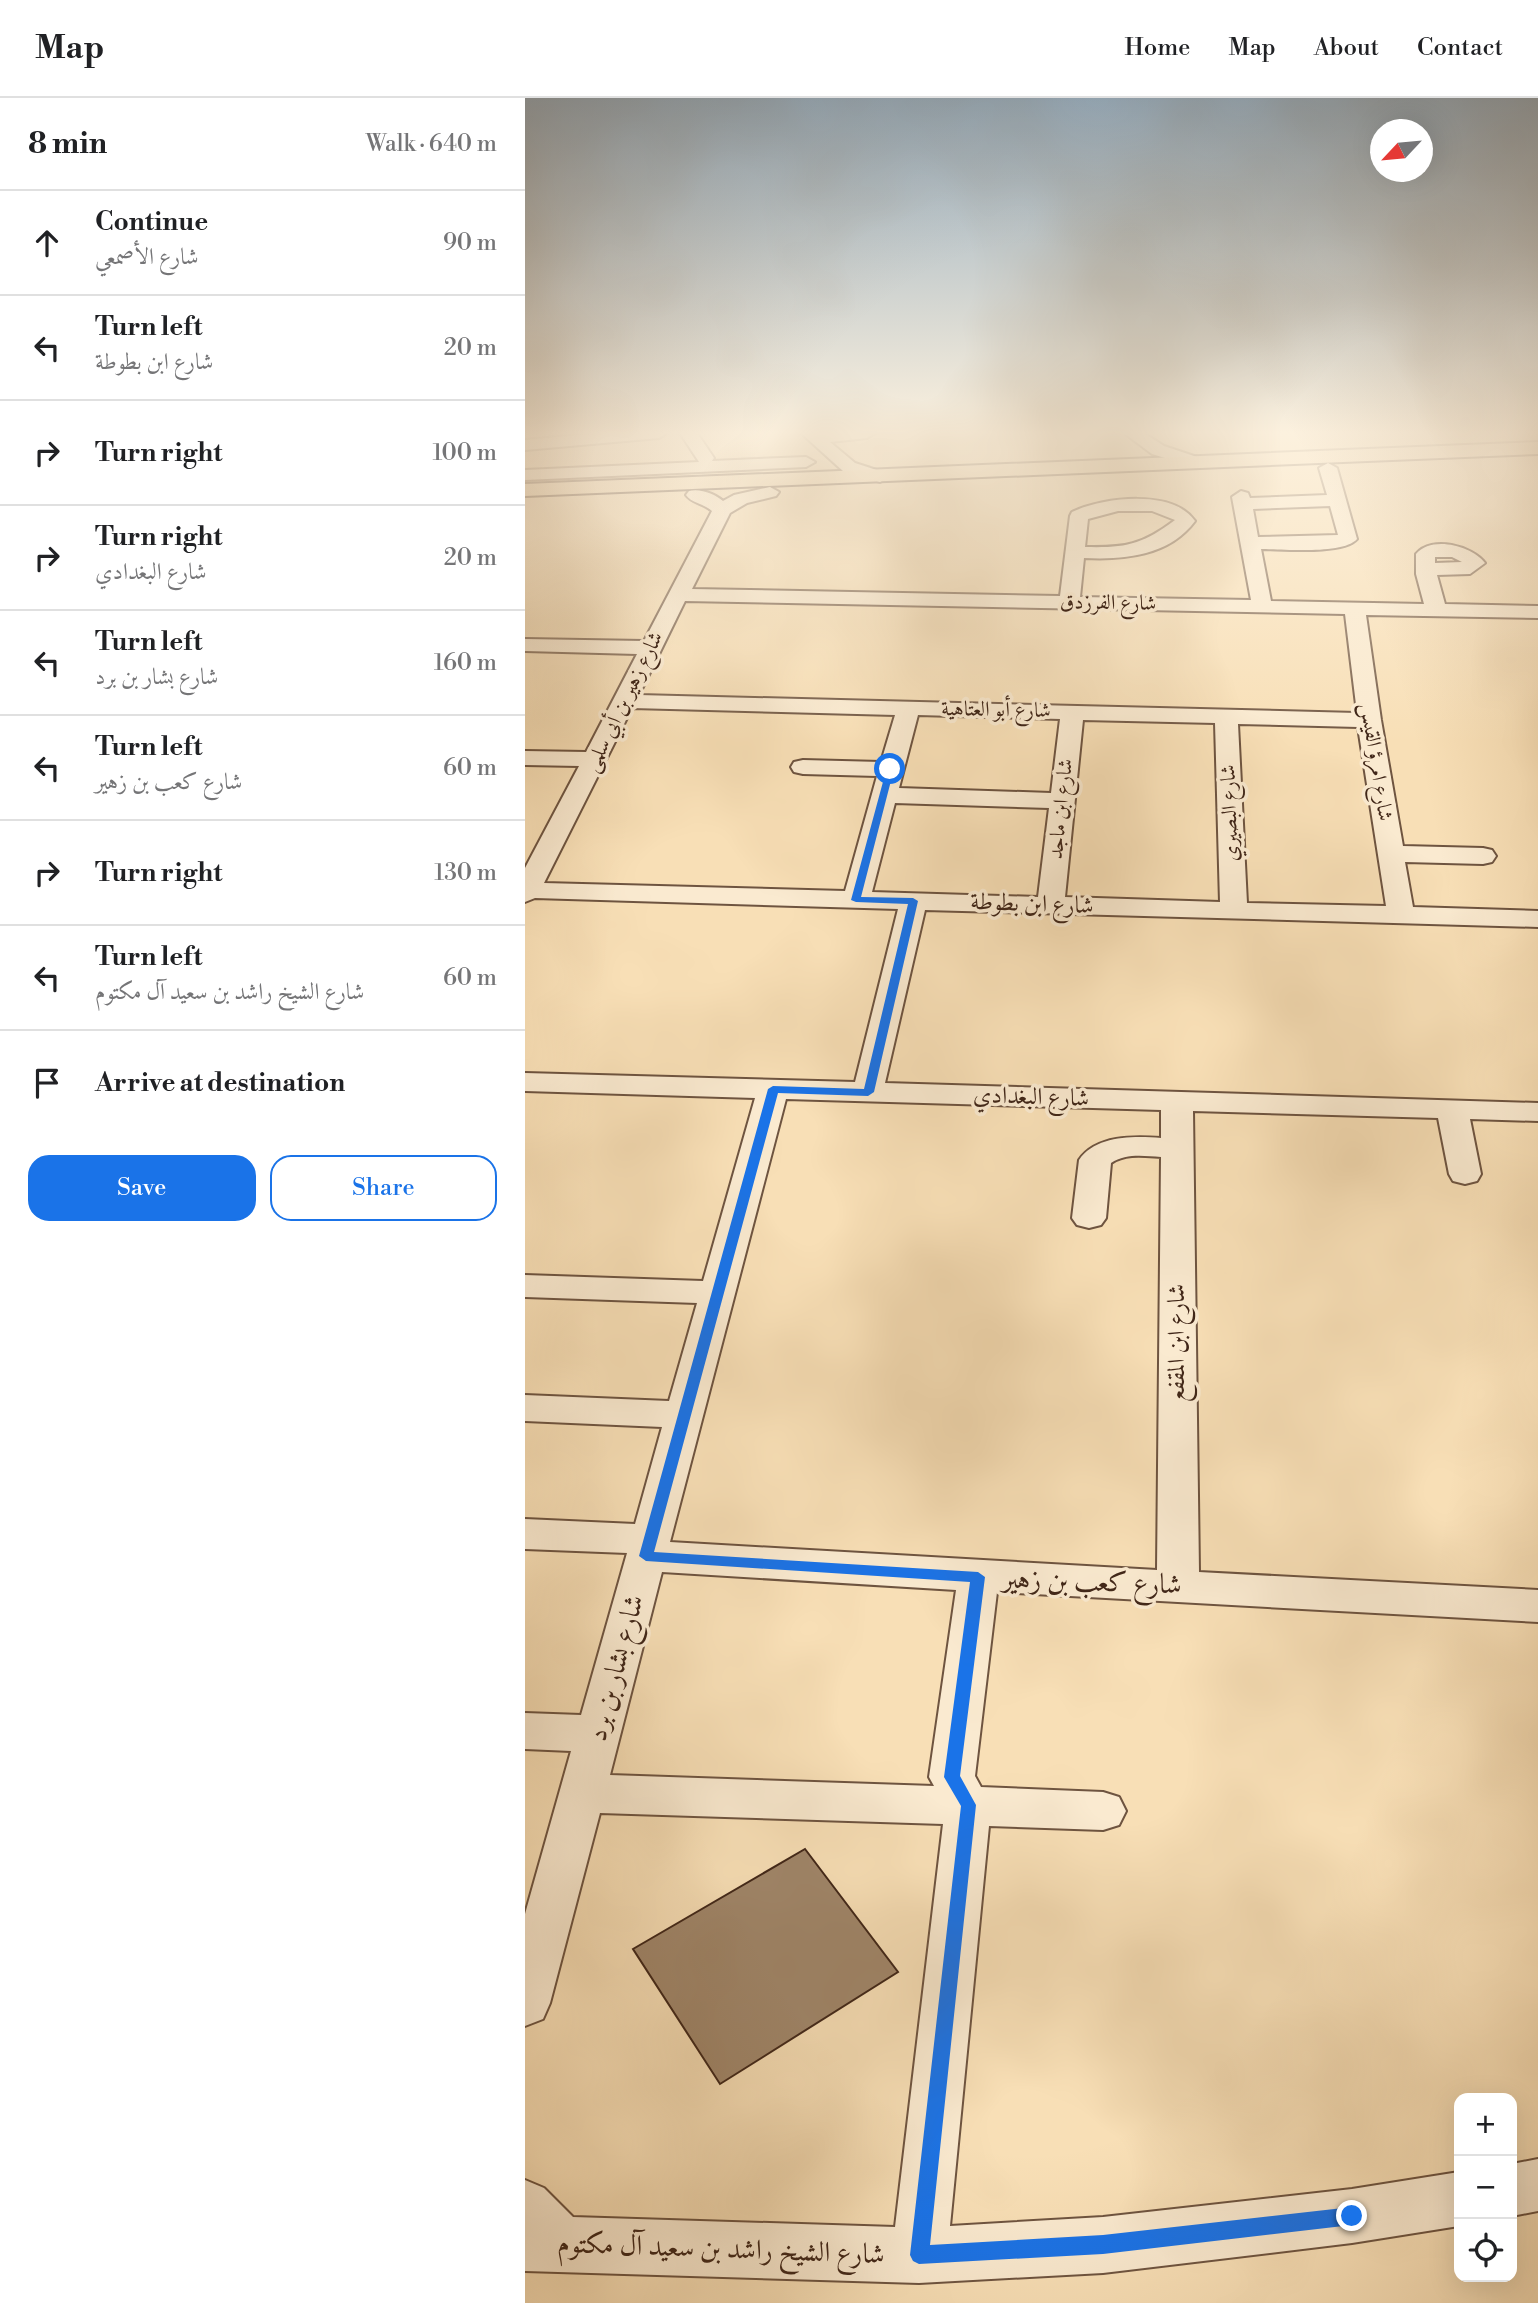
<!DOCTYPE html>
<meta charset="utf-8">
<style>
:root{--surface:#fff;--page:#f2f2f2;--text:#202124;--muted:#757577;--line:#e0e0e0;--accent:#1a73e8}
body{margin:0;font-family:"Libre Bodoni",Amiri,serif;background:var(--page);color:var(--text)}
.controls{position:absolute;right:21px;bottom:21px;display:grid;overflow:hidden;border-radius:14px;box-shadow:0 7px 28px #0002}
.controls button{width:63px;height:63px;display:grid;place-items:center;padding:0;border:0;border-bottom:2px solid var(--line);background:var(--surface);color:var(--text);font:35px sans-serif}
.compass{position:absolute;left:845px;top:21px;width:63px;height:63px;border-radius:50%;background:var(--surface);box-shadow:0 7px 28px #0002;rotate:244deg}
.stop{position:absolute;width:21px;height:21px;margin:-16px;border:5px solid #1a73e8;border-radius:50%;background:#fff}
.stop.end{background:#1a73e8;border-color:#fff;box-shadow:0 2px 7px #0008}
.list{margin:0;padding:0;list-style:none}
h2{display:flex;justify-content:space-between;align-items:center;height:91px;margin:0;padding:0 28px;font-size:30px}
h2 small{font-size:23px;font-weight:400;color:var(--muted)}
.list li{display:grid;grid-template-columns:46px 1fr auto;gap:21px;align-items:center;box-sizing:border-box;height:105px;padding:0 28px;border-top:2px solid var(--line)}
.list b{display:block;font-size:26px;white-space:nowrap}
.list p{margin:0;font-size:23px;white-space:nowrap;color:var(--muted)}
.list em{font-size:23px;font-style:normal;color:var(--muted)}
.actions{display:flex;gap:14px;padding:21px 28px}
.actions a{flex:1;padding:16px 0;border:2px solid var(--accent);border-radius:21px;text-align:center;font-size:24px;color:var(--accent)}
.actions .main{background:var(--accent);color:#fff}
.icon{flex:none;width:38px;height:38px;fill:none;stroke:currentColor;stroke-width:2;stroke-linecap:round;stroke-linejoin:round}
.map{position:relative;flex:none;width:1013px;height:2205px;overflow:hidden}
header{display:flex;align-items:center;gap:42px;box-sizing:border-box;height:98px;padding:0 35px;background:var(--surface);border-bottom:2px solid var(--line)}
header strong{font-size:33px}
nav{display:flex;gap:38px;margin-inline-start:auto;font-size:24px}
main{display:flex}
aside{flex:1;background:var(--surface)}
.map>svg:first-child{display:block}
</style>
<header>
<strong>Map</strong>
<nav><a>Home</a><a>Map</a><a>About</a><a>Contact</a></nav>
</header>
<main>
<aside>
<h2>8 min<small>Walk · 640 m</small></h2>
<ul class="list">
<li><svg class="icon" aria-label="ahead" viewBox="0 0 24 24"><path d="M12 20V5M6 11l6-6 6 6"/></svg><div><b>Continue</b><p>شارع الأصمعي</p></div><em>90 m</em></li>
<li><svg class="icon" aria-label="left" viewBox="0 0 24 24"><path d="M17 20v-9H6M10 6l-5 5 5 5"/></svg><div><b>Turn left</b><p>شارع ابن بطوطة</p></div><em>20 m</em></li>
<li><svg class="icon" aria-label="right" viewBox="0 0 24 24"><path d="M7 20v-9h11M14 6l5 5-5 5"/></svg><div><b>Turn right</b></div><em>100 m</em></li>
<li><svg class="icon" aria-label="right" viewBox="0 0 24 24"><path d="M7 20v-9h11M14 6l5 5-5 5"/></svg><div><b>Turn right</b><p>شارع البغدادي</p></div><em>20 m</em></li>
<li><svg class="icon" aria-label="left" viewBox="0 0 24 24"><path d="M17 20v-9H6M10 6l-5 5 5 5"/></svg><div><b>Turn left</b><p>شارع بشار بن برد</p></div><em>160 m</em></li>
<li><svg class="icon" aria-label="left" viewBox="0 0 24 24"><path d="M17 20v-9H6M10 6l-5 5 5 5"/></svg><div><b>Turn left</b><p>شارع كعب بن زهير</p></div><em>60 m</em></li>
<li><svg class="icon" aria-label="right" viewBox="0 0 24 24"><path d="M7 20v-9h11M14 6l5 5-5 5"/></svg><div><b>Turn right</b></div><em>130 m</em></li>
<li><svg class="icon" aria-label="left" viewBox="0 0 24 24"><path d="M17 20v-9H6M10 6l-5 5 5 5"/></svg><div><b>Turn left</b><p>شارع الشيخ راشد بن سعيد آل مكتوم</p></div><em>60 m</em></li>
<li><svg class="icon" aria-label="arrive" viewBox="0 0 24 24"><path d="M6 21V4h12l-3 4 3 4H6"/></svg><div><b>Arrive at destination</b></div></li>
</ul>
<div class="actions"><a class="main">Save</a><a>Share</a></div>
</aside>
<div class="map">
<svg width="1013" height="2205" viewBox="0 0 1013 2205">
<rect width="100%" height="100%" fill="#f8dfb6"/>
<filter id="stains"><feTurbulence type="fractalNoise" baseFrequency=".00286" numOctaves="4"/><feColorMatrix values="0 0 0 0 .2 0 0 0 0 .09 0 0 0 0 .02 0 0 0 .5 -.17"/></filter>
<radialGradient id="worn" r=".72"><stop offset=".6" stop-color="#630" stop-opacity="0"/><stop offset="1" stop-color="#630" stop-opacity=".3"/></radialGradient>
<!-- building -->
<path fill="#a0866a" stroke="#402618" stroke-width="2" d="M280 1751 373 1874 195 1986 108 1851Z"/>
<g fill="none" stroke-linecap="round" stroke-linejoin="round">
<defs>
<path id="minor" d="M75 335H142L134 340 0 352V342Z
M155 335H172L189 360 187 363 281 359 290 364 281 369 0 382V372L174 364Z
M276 335H350L342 340 305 344 330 365 361 375 364 379 355 384 318 373Z
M599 335H619L639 348 678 361 681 365 672 370 627 356Z
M803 365 812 370 832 441C818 457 757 451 736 451L746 503 899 506 891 476V456C907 437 947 448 960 465L945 476 912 477 920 506 1013 508V520L841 517 856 622 878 748 958 750 967 752 971 758 967 764 958 766 880 764 888 809 1013 813V829L400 812 360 985 1013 1005V1023L945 1021 956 1076 952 1083 940 1086 928 1083 924 1076 913 1020 668 1013 674 1474 1013 1492V1524L472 1494 450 1678 456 1689 578 1694 594 1699 601 1713 594 1727 578 1732 464 1728 425 2128 578 2119 827 2091 934 2074V2128L827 2145 578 2175 394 2185 0 2173V2082L19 2090 48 2119 370 2129 418 1726 75 1715 25 1905 18 1921 0 1928V1816L46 1653 0 1651V1615L56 1617 102 1455 0 1451V1421L110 1426 137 1329 0 1323V1297L144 1303 172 1205 0 1199V1177L178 1183 230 1000 0 993V975L330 984 373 811 10 800 0 804V770L54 668 0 667V653L61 654 112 556 0 553V541L119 543 187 413C180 406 166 405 161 397L164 393C175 390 190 396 198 403L209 397 245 389 254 394 251 398 222 405 205 415 167 491 535 498 545 418 547 414C579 399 648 391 670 423 644 458 599 462 559 460L555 499 726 502 707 399 716 393 723 395 725 400 802 397 794 370ZM805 408 813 437 733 439 728 411ZM593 413H627L650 422C617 447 600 450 560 449L563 421ZM910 459H927L937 464 910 465ZM160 503 820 516 832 615 114 597ZM107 610 370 617 356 664 278 662 269 664 266 669 269 674 278 676 352 678 320 793 19 785ZM393 617 535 621 526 695 374 690ZM558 622 690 625 695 804 540 799ZM713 626 833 629 861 808 722 805ZM370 705 524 710 513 799 347 794ZM261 1001 636 1012V1040C609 1038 571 1037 554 1062L547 1120 552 1127 564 1130 576 1127 581 1120 586 1065C601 1055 619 1058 636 1059L632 1472 145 1444ZM137 1474 431 1492 404 1679 409 1688 85 1677Z
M1013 2061V2113L987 2118V2066Z"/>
<path id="major" d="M1013 344V356L0 398V386Z"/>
</defs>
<!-- minor casing -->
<use href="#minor" stroke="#6e5440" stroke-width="4"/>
<!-- major casing -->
<use href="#major" stroke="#402618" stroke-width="4"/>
<!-- minor -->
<use href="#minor" fill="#faead0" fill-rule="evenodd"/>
<!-- major -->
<use href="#major" fill="#f8dfb6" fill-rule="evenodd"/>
</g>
<!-- sky -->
<linearGradient id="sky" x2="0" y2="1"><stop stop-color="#95acbe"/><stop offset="0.52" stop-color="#fcf1de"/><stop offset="1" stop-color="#fcf1de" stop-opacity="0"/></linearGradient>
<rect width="1013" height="644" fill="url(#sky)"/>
<!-- route -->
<path fill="#1a73e8" d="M362 669 369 671 336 799 388 800 393 803 349 994 343 998 253 995 129 1454 453 1474 460 1479 435 1678 451 1707 405 2147 578 2137 827 2109 833 2111 836 2118 833 2124 827 2127 578 2156 394 2166 388 2163 385 2157 436 1708 419 1679 445 1484 121 1463 114 1458 243 991 248 988 339 991 383 806 331 804 326 802Z"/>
<g text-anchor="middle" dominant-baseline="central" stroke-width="7" stroke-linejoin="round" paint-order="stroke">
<!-- far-street labels -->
<g font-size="21" fill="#402618" stroke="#faead0">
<text transform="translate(583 505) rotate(1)">شارع الفرزدق</text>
<text transform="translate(99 604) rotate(-64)">شارع زهير بن أبي سلمى</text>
<text transform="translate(471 612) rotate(1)">شارع أبو العتاهية</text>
<text transform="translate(851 664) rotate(81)">شارع امرؤ القيس</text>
<text transform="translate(536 711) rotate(-84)">شارع ابن ماجد</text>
<text transform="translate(705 715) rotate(-92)">شارع البصيري</text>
</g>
<!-- street labels -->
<g font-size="24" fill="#402618" stroke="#faead0">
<text transform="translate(507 806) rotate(2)">شارع ابن بطوطة</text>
<text transform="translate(506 999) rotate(2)">شارع البغدادي</text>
<text transform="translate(652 1245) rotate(-90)">شارع ابن المقفع</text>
</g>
<!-- near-street labels -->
<g font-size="28" fill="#402618" stroke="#faead0">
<text transform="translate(567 1484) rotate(2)">شارع كعب بن زهير</text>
<text transform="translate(91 1570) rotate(-75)">شارع بشار بن برد</text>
<text transform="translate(196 2151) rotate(2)">شارع الشيخ راشد بن سعيد آل مكتوم</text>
</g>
</g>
<rect width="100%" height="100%" filter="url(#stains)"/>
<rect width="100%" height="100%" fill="url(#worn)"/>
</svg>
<div class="controls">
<button>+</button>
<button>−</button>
<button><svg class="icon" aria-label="locate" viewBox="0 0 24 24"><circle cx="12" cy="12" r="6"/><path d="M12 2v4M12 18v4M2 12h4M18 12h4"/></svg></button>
</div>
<svg class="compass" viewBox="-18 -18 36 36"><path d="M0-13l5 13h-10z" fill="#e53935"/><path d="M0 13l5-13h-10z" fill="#757577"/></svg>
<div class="stop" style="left:365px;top:671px"></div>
<div class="stop end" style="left:827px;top:2118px"></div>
</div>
</main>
